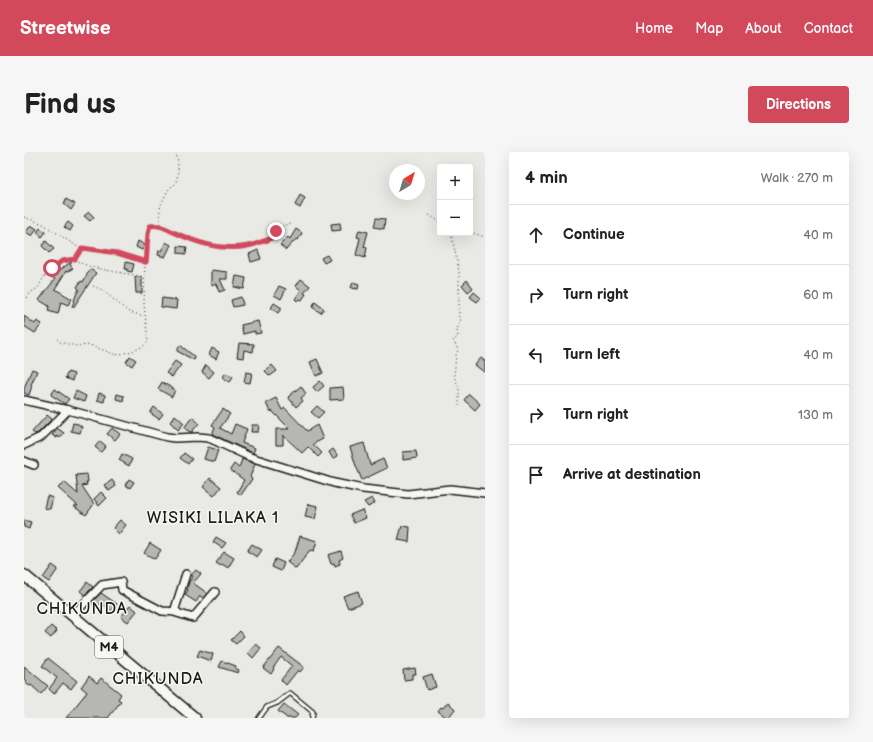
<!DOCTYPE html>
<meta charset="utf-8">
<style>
:root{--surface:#fff;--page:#f6f6f6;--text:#222;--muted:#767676;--line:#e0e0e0;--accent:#d1495b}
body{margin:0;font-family:"Balsamiq Sans",sans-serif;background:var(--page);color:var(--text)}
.controls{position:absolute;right:12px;top:12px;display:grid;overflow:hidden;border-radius:4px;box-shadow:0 4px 16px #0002}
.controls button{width:36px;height:36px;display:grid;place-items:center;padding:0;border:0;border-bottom:1px solid var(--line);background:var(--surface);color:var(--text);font:20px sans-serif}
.compass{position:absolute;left:365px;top:12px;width:36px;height:36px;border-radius:50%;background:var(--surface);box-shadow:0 4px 16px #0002;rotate:38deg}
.stop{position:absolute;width:12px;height:12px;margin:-9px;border:3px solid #d1495b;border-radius:50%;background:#fff}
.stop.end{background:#d1495b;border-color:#fff;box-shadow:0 1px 4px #0008}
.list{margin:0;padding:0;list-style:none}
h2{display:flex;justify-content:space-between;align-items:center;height:52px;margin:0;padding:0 16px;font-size:17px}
h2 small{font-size:13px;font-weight:400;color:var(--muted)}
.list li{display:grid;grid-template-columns:26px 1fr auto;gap:12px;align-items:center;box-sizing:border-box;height:60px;padding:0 16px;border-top:1px solid var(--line)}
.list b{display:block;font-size:15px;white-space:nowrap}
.list em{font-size:13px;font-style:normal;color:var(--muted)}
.icon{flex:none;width:22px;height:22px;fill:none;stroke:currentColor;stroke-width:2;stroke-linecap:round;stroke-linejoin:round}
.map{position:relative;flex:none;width:461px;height:566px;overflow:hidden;border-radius:4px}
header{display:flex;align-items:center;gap:24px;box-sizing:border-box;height:56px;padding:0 20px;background:var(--accent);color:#fff}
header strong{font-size:19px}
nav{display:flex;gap:22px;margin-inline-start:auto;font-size:14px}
.intro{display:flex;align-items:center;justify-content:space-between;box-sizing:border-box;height:96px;padding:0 24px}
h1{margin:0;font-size:28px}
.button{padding:10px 18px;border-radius:4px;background:var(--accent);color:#fff;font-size:14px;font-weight:700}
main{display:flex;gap:24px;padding:0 24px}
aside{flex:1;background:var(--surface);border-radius:4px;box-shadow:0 4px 16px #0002}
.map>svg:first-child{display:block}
</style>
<header>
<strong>Streetwise</strong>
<nav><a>Home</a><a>Map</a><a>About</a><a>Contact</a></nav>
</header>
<div class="intro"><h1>Find us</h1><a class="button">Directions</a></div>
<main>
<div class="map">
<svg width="461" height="566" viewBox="0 0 461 566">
<rect width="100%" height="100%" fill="#e9e9e5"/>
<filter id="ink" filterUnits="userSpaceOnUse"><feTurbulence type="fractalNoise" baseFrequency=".025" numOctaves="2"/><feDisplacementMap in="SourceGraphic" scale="8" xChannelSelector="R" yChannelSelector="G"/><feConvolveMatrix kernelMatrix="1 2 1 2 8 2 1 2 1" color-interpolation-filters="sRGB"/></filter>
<g filter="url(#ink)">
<!-- building -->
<path fill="#b6b6b3" stroke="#1c1c1c" d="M276 43 281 46 276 56 271 53Z
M42 47 51 52 47 58 40 52Z
M65 60 70 65 66 69 60 64Z
M352 66 361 67 360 77 350 75Z
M44 70 49 74 46 79 40 75Z
M316 71 317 78 308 79 307 72Z
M7 73 13 77 8 84 2 80Z
M16 76 22 80 18 85 13 81Z
M272 77 278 81 274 88 272 87 262 98 256 93 264 85 266 87Z
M335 78 344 80 340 95 343 96 341 106 332 103 336 86 333 85Z
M22 89 30 97 25 101 18 94Z
M114 89 121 93 118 98 112 95Z
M142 90 147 93 141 105 134 103 135 98 137 99Z
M154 94 163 95 162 102 154 101Z
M234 98 237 107 227 110 225 102Z
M303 103 306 108 300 111 297 106Z
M48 109 46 113 49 116 43 120 42 119 31 137 48 147 44 153 37 150 34 162 24 159 25 154 15 148 31 127 27 125 30 120 32 121Z
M102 110 110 112 108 120 103 119V117H101Z
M66 117 72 121 49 156 48 155 52 143 55 137 53 135 57 129 59 130Z
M187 118 203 120V127H196L201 138 195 140 192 132 187 133Z
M212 124 222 126 220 137 210 135Z
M111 125H118V141H112Z
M277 127 286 134 280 141 282 142 278 148 275 147 273 149 271 147 277 138 272 134Z
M443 128 449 136 444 140 438 133Z
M329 130 335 132 334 137 327 136Z
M255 134 262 137 257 147 250 143Z
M450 140 457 146 453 150 446 145Z
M217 145 219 153 209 155 207 148Z
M138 146 153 148 152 157 137 155Z
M291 150 300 157 297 161 288 155Z
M250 151 258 156 254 161 247 156Z
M0 164 11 172 13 169 18 172 11 181 0 174Z
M234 169 237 181 231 182V179L219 182 217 173Z
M215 191 230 192 229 200 220 198 219 206 213 205Z
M156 193 171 205 170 208 153 199Z
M188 196 195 200 192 207 185 203Z
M106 204 112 208 108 214 102 210Z
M457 206 461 209V221L451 213Z
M293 207 299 221 292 224 286 210Z
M151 209 157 213 148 225 142 221Z
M182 213 190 220 185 226 178 220Z
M248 213 253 219 246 224 241 219Z
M8 217 13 219 7 233 8 234 5 243 0 241V236Z
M44 220 50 222 48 229 41 226Z
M222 220 228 221 226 231 220 230Z
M201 221 209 224 206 230 199 226Z
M296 229 300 234 293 240 289 235Z
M138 230 151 238 148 245 134 237Z
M277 234 282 242 277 246 279 249 272 255 264 245Z
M319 235 320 247 306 248V236Z
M31 237 45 247 41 252 27 243Z
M52 239 62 244 60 250 49 246Z
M75 241 81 243 80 250 73 248Z
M93 242 100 244 99 249 92 247Z
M445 242 456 252 451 258 440 248Z
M252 246 258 258 261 256 283 279 293 273 299 287 289 292 298 301 294 305 284 295 278 301 259 283V293H252V277H266L248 259 246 260 242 251Z
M293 254 300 260 294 266 287 260Z
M130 255 139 262 135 267 126 261Z
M199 257 206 262 196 276 207 282 211 272 223 277 218 291 231 296 229 301 188 282 191 275 188 273Z
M23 263 28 267 14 281 11 282 8 280Z
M151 263 160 271 154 278 146 270Z
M168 265 175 271 168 280H166L160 276Z
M49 271 54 272 58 275 56 281 47 279Z
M228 273H235L234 280H227Z
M33 276 40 281 36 286 34 284 33 286 28 283Z
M88 276 96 282 91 288 83 282Z
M76 289 82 294 77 300 71 295Z
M340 291 346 313 359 307 363 316 338 328 332 314 326 295Z
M184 295 194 298 190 310 180 307Z
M309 297 314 304 309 307 305 300Z
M392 299 393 306 379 308V300Z
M160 301 168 307 164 312 156 306Z
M98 302 108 307 105 314 95 308Z
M218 307 231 312 226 325 228 327 217 343 213 340 220 328 206 318 210 312 215 316Z
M63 322 64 330H62L63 333 58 334 70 352 62 363 49 354H54L34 336 40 330 54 342 52 323Z
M186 326 197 335 190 344 179 335Z
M105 327 110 330 106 336 101 333Z
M88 328 92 334 85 339 81 333Z
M77 340 83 346 75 354 70 347Z
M23 344 29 346 26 357 20 356Z
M348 346 351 351 344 355 340 350Z
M284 352 294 354 291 367 281 365Z
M338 358 342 366 330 371 326 363Z
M0 368 7 370 5 377 0 375Z
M96 368 102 373 95 382 89 376Z
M378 374 386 375 385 390 374 388Z
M276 384 293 389 290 399 286 398 272 417 263 410 271 400Z
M192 385 202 391 198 396 189 390Z
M126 391 137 398 131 407 120 401Z
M228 392 238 398 233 405 223 399Z
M317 399 319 406 315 408 316 412 311 414 310 411 307 412 304 403Z
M200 400 210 406 204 416 198 412 197 414 192 411Z
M251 407 260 411 257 419 248 415Z
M28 413 34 417 25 430 19 426Z
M172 418 177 422 169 431 183 441 179 446 176 444 172 450 161 443 164 438 163 437 165 430 169 424 167 423Z
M63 430 69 435 61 443 56 439Z
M334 439 338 451 324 456 319 444Z
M77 441 93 452 88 459 77 451 72 456 67 451Z
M106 453 113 459 104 470 97 465Z
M27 474 33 479 27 486 21 481Z
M216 479 220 484 212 492 207 488Z
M232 492 237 496 229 506 224 501Z
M255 496 280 515 276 520 274 518 262 533 257 528 268 514 257 505 249 516 250 517 247 522 239 516Z
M176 498 189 502 187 509 173 504Z
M24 506 53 529 47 537 39 531 30 542 25 537 33 526 18 514Z
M198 509 212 514 211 516 215 518 214 521 195 515Z
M0 514 24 534 17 542 7 533 6 534 1 531 3 529 0 527Z
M391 516 392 522H388V527L380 528 379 518Z
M408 522 412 535 403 538 399 525Z
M65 524 73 531 77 526 97 542 94 547 97 549 84 566H42L63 540 57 535Z
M424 550 431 557 424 566H423L414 559 417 555 419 556Z
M260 552 274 563 271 566H263L254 559Z"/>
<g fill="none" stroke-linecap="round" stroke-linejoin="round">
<defs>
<path id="service" d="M235 566 243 555 253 551 266 541 289 560 288 566"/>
<path id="minor" d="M0 248 44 258 143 285 151 286 174 285 185 286 226 305 310 331 339 337 384 342 426 337 461 341
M0 293 17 285 44 258
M0 309 10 313
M162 422 150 460 169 466 191 440
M48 464 78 433 97 430 98 438 138 459 153 460"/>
<path id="primary" d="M0 423 171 566"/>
</defs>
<!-- service casing -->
<use href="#service" stroke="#1c1c1c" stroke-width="6"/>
<!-- minor casing -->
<use href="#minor" stroke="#1c1c1c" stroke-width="10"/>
<!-- primary casing -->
<use href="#primary" stroke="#1c1c1c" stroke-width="13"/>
<!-- path -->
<path stroke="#1c1c1c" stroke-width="1" stroke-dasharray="1 3" stroke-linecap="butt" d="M405 63 416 70
M0 65 19 72 54 95 93 101 121 110 120 152 124 190 118 195 109 199 92 203 66 193 52 194 36 190 31 185
M136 72C136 66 135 58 137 53 138 50 143 40 144 38 146 35 149 34 151 32 155 23 155 8 151 0
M446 80 461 85
M427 81 435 119V163L437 167 433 178 434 185 429 188 434 198 432 203 430 225 435 235V254
M58 97 51 107C59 117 105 121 120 125
M121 110C124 98 121 83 126 73H136L155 82 191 94 222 95 247 86 252 79 260 73 269 72
M69 134 78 138 105 160 120 164
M3 146 6 141 14 136 22 121 39 109 50 107"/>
<!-- service -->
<use href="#service" stroke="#f6f6f2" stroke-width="3.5"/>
<!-- minor -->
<use href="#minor" stroke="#f6f6f2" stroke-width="7"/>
<!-- primary -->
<use href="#primary" stroke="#f6f6f2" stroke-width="10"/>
</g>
</g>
<g fill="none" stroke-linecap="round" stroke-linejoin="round" filter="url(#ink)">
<!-- route -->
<path stroke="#d1495b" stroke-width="5" d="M28 116 38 109 51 107 58 96 93 101 122 110C124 99 122 83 126 74 137 72 144 78 154 82 180 94 210 101 237 90 240 89 244 88 246 87 248 85 250 81 252 79"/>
</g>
<g text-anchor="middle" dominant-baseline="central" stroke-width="3" stroke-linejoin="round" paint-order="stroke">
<!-- shield labels -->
<rect fill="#f6f6f2" stroke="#5d5d5c" stroke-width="1" x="71" y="484" width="28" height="22" rx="3"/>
<g font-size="13" font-weight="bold" fill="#1c1c1c">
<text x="85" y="495">M4</text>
</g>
<!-- quarter labels -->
<g font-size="16" letter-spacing="1" fill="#1c1c1c" stroke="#f6f6f2">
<text x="189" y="366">WISIKI LILAKA 1</text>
<text x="58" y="457">CHIKUNDA</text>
<text x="134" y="527">CHIKUNDA</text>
</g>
</g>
</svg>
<div class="controls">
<button>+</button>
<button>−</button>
</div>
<svg class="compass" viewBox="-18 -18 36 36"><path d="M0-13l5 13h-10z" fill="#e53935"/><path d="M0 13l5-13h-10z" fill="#767676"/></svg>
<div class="stop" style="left:28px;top:116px"></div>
<div class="stop end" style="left:252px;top:79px"></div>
</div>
<aside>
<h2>4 min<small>Walk · 270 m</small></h2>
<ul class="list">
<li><svg class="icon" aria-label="ahead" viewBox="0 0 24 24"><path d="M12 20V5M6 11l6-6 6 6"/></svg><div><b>Continue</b></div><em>40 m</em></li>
<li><svg class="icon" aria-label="right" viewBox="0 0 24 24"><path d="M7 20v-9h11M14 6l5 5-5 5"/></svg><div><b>Turn right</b></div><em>60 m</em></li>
<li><svg class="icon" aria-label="left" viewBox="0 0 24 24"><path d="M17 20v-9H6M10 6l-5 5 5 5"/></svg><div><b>Turn left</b></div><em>40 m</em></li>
<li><svg class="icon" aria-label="right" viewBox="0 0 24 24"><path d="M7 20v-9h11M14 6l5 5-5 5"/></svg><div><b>Turn right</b></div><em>130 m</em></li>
<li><svg class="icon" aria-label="arrive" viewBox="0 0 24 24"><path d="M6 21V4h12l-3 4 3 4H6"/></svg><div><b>Arrive at destination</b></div></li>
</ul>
</aside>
</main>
